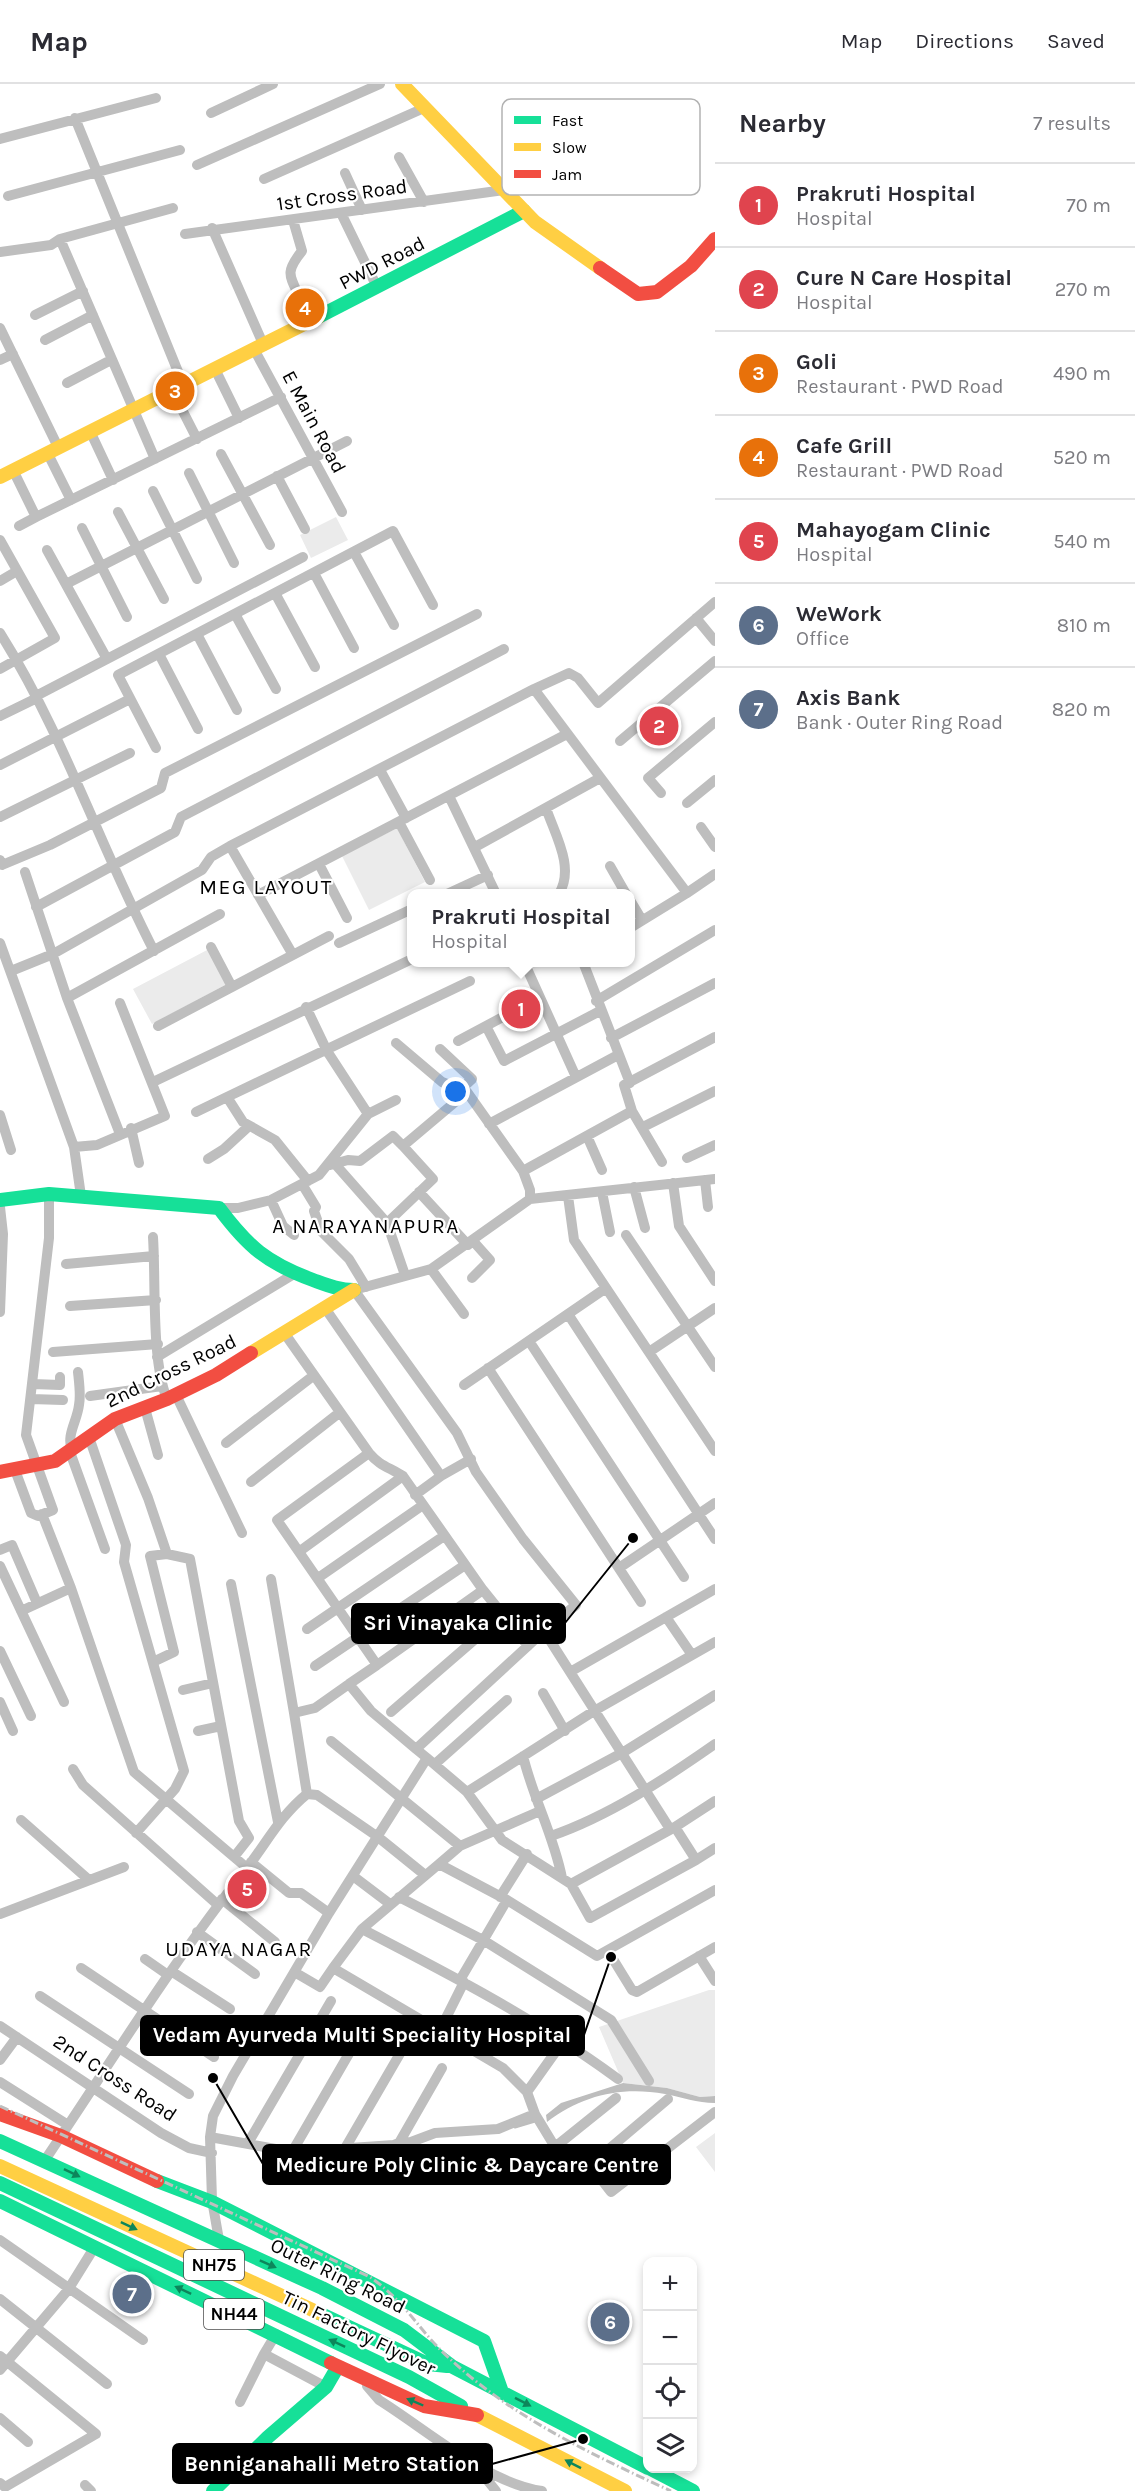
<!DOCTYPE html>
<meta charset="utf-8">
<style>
:root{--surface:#fff;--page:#f2f2f3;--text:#2b2b33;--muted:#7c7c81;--line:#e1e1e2;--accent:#595959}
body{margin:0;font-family:Karla,sans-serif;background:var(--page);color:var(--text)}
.controls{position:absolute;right:18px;bottom:18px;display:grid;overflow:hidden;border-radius:12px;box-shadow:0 3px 9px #0003}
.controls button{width:54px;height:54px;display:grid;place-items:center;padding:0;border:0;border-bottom:2px solid var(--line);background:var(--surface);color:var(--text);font:30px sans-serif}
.you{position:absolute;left:456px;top:1008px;width:21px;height:21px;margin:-15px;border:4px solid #fff;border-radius:50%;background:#1a73e8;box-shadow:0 0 0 9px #1a73e833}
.badge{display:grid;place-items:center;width:39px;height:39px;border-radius:50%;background:var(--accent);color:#fff;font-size:20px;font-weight:700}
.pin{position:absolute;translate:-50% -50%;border:3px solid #fff;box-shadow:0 2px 6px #0006}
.popup{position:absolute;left:407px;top:805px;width:228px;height:78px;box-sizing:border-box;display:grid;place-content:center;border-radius:12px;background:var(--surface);filter:drop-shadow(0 2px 4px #0005);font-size:20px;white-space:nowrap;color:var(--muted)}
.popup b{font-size:22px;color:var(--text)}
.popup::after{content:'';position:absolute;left:50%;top:100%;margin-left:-12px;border:12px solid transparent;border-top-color:var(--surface)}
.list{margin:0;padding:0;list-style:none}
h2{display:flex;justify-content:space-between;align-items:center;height:78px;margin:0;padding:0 24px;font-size:26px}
h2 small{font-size:20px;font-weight:400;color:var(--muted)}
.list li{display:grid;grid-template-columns:39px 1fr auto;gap:18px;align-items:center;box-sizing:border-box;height:84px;padding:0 24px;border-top:2px solid var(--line)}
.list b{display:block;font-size:22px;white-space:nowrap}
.list p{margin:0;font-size:20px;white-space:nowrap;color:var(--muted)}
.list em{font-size:20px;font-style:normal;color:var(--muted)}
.icon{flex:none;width:33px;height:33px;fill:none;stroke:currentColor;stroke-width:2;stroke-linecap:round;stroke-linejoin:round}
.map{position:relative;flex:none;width:715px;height:2407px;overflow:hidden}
header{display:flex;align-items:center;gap:36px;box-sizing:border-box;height:84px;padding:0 30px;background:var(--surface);border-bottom:2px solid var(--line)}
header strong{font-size:28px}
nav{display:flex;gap:33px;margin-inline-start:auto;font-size:21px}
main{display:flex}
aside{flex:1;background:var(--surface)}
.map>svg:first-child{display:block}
</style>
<header>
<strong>Map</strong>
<nav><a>Map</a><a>Directions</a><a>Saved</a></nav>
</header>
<main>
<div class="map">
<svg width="715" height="2407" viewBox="0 0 715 2407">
<rect width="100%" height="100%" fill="#fff"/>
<!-- green -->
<path fill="#ebebeb" d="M336 433 348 456 311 474 300 451Z
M397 744 425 798 369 826 342 772Z
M209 865 227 900 152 940 133 905Z
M709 1906H715V2012L700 2013 667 2004 623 1999 599 1943Z
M715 2049V2088L696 2063Z"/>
<!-- water -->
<path fill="#bdbdbd" d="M623 1999 667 2004 700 2013 715 2012V2019C697 2019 682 2013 665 2010 622 2002 582 2011 547 2038L546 2031 561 2019Z"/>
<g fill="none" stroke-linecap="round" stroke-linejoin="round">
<!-- stream -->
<path stroke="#bdbdbd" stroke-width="3" d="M515 2043 535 2037
M359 2069 375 2068"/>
<!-- street -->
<path stroke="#bebebe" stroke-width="10" d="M211 29 273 0
M75 34 183 300
M0 55 156 14
M399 73 424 118
M197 81 380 0
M345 89 362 126
M264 95 424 24
M8 112 180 66
M341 129 377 203
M293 136 302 167C285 188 289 191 300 214
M212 144 264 262
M185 150 504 106
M60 155 155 375
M0 168 51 161 60 155 173 124
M35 231 83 207
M0 244 58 363
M45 256 93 231
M255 267 342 428
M0 276 13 270
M215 285 239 334
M67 299 111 276
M171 304 197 355
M90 347 113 396
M47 368 71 416
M221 370 270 461
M13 386 36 433 281 313
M189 389 234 479
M277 392 305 445
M153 407 197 495
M118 428 164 515
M19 442 36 433
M82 444 127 533
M0 456 55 554 0 585
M47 466 107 575
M354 468 394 541
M314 489 354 564
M0 497 17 487
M66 500 347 357
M275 509 315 583
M235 530 276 605
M696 534 715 557
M0 549C63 649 100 763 154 867
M197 550 237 626
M159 570 198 645
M534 605 687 809 630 844
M36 612 303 473
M0 632 37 614
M620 657 715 577
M156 664 118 591 393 447 433 521
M0 681 130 615
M380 686 406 734
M661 709 648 694 715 638
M449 712 496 810
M687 719 715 696
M546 724C555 751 575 783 559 810
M0 733 130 669
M399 738 430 796
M701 743 715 763
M230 762 293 871
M475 763 600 694
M0 776 2 781 50 761 161 704 165 689 477 530
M319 780 347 834
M610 782 626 810
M25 788 67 914 120 1050
M687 809 715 790
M447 810 488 791
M258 811 567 650
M630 816 642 836
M36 823 175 748 181 733 504 565
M0 859 74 1063 81 1112
M339 859 412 825
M211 863 232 903
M524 878 576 993
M583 878 630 999
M11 887 53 870 202 786 211 773 230 762 534 605 569 589 578 594 598 619 715 518
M67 914 220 830
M596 917 715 846
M158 942 329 852
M486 942 504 977 600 927
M611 954 715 899
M458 957 514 927
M396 959 442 998 467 1008 523 1087 530 1106V1115
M440 965 472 995 459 1007
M153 998 412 875
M632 1027 624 1001 715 953
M196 1028 227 1013
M368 1030 396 1016
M0 1031 11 1066
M489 1040 618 971
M643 1043 715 1007
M131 1044 139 1079
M587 1052 602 1086
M74 1063 97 1061 165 1032 120 919
M687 1074 715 1061
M208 1075 224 1065 249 1042
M335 1080 387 1139 433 1095 403 1062 467 1008
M330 1081 348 1076 360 1077 393 1052 403 1062
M523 1087 632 1027 662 1078
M705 1096 708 1123
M308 1097 275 1056 243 1038 227 1013 470 897
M673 1099 679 1142 715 1197
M302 1100 316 1123 314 1127 321 1147 349 1175 366 1203
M634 1103 645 1144
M419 1108 468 1161
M602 1108 610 1148
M568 1112 574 1156 715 1367
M271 1116 283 1142 294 1151
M0 1123 3 1150 0 1228
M219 1124H238L271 1116 319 1091 368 1030 327 967 306 923
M387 1139 405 1191
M626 1151 715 1283
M153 1153C156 1198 151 1276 167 1315
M66 1180 154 1172
M431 1185 464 1230
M472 1194 490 1176 473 1157
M70 1222 156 1216
M325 1224 441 1392 415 1411
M568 1230 715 1455
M285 1250 369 1369C380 1382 389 1383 403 1392L483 1506 528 1562
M529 1257 684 1493
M53 1268 158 1260
M649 1268 715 1224
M157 1273 294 1190
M488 1284 641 1518
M33 1300 60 1301V1293
M464 1301 606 1204
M176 1311 242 1449
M90 1312 162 1302
M31 1315 63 1316
M145 1324 158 1371
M115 1335 148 1414 167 1470 190 1475 239 1737 249 1754 234 1773
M89 1353 126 1461 124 1478 184 1687 175 1705 136 1749
M226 1359 313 1292
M72 1367C66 1350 77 1338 79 1321 81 1311 79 1298 78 1288
M70 1368 105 1465
M369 1369 277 1436 377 1581 349 1600 371 1627 416 1665
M15 1386 31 1429 38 1432 53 1426 26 1351 49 1154V1110
M441 1392 471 1375
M251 1398 339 1329
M42 1430 71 1504 134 1688 247 1784
M0 1466 12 1461 37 1519
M300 1467 403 1392
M0 1482 64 1618
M619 1484 715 1419
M318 1494 423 1421
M271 1495 294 1629
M231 1500 278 1738
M21 1527 71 1504
M666 1533 692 1571
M307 1545 444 1452
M544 1547 670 1745
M0 1567 31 1632
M155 1577 174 1568 150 1472 167 1470
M377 1581 483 1506
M315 1582 465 1481
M570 1588 715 1505
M183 1606 213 1599
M543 1609 565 1647
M0 1618 13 1647
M391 1628 502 1532
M198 1647 221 1642
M331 1657 460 1762
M523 1672C533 1714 554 1752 562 1794
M427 1674 467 1708 502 1756 571 1800 675 1743 715 1717
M435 1680 507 1616
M73 1685 83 1701 218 1821
M467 1708 594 1627 715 1558
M307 1710 294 1629 315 1624 349 1600
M536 1715 622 1669 715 1611
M21 1736 89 1796
M551 1752C609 1732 665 1695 715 1660
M696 1776 715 1764
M251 1778 289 1809H301L329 1829
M439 1780 460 1762 540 1727
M353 1792 390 1820
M571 1800 590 1834 696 1776 675 1743
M399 1813 483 1856 611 1936 649 1997
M500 1813 527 1770
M222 1815 275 1858
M0 1830 124 1783
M362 1845C451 1891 538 1936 618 1995
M197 1848 255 1890
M608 1867 632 1906 637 1908 715 1863
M699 1872 715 1897
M145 1875 168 1891
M81 1884 214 1973
M171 1887 230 1925
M296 1889 320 1903 333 1884
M460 1896 507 1816
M40 1912 189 2010
M0 1942 161 2049 189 2064 212 2069
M439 1948 464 1898
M0 1976 17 1953
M0 1998 68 2041
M527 2008 564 1956
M715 2028 611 2108 590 2081 555 2063 535 2030 527 2008 503 1984 333 1884 362 1845 439 1780 507 1816 597 1872 715 1806
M210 2053 292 2068 394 2061 399 2059 442 1984
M248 2059 331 1917
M399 2059 411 2058 435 2049 498 2045 535 2030
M555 2063 616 2014
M344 2066 405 1961
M292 2068 365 1942
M45 2076C111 1978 173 1877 247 1784 267 1758 281 1731 307 1710L317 1711 378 1753 425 1791
M590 2081 668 2015
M0 2156 143 2256
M219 2156 212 2116 210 2053 213 2032 233 1992 329 1829 427 1674 416 1665 544 1547 576 1521 523 1455 476 1388 457 1349 354 1206 431 1185 530 1115 715 1095
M0 2215 107 2300
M276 2250 264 2270 326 2303
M0 2272 96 2350 5 2403 0 2399
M0 2286 68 2206 94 2164
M367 2302 379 2316C427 2346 487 2399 542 2407
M240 2318 264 2270
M0 2334 28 2358
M476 2382 496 2407
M85 2401 91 2407"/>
<!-- fast -->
<path stroke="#16e098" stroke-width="14" d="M318 233 524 127
M0 1116 49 1110 219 1124C248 1163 267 1179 313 1196 327 1201 339 1206 354 1206
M0 2057 322 2204 404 2246 453 2283 648 2384
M157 2097 212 2118 484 2257 502 2308
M0 2099 409 2293 461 2322
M0 2117 331 2279
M319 2229 428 2280 447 2282
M649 2384 693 2407
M213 2407 268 2353 326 2303 337 2284"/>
<!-- slow -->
<path stroke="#ffcf43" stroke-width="14" d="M402 0 535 138 600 184
M0 393 318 233
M251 1269 354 1206
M0 2082 319 2229
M477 2331 625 2407"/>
<!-- jam -->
<path stroke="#f24e42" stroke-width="14" d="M600 184 638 210 657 208 691 182 715 155
M0 1388 55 1377 115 1335 167 1315 216 1291 251 1269
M0 2030 61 2052 157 2097
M331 2279 424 2322 477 2331"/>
<!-- rail -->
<path stroke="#bebebe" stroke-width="3" stroke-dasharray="9 3 1.5 3" stroke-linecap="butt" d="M0 2022 370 2193C406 2218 419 2247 449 2274 513 2334 593 2371 671 2407"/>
</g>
<!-- one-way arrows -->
<defs><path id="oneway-solid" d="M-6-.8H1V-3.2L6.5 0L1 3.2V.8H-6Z" transform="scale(1.5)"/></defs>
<g fill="#0d865b">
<use href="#oneway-solid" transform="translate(72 2089) rotate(26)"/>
<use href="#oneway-solid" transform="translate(129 2142) rotate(25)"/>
<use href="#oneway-solid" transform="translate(268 2180) rotate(24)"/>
<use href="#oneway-solid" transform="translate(183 2206) rotate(-155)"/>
<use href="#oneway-solid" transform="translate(337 2259) rotate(-155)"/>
<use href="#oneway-solid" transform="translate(415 2318) rotate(-157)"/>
<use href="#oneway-solid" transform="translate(523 2318) rotate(27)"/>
<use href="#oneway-solid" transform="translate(573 2380) rotate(-153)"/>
</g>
<g text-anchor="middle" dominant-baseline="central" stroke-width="4.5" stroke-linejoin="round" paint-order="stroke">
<!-- shield labels -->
<g fill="#fff" stroke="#4c4c4c" stroke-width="1.5">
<rect x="184" y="2166" width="60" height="30" rx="4.5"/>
<rect x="204" y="2215" width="60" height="30" rx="4.5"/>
</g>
<g font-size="18" font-weight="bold" fill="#000">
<text x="214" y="2181">NH75</text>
<text x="234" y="2230">NH44</text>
</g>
<!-- street labels -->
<g font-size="20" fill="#000" stroke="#fff">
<text transform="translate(342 111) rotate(-8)">1st Cross Road</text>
<text transform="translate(382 179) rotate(-27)">PWD Road</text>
<text transform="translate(314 338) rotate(62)">E Main Road</text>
<text transform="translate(171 1287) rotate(-26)">2nd Cross Road</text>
<text transform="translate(115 1994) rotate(33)">2nd Cross Road</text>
<text transform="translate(338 2192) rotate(26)">Outer Ring Road</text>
<text transform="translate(359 2249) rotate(26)">Tin Factory Flyover</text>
</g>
<!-- neighbourhood labels -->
<g font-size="21" letter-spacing="1.5" fill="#000" stroke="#fff">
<text x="266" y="803">MEG LAYOUT</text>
<text x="366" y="1142">A NARAYANAPURA</text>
<text x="239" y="1865">UDAYA NAGAR</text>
</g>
</g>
<!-- legend -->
<rect x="502" y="15" width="198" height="96" rx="9" fill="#fff" stroke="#b2b2b2" stroke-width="1.5"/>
<rect x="514" y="32" width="27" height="8" fill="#16e098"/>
<rect x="514" y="59" width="27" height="8" fill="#ffcf43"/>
<rect x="514" y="86" width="27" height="8" fill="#f24e42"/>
<g font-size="16" fill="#000">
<text x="552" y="42">Fast</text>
<text x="552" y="69">Slow</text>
<text x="552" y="96">Jam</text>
</g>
<!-- callouts -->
<path fill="none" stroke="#000" stroke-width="2" d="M633 1454L565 1539M611 1873L584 1951M213 1994L263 2080M583 2355L492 2380"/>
<g fill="#000" stroke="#fff" stroke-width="2">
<circle cx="633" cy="1454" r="6"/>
<circle cx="611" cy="1873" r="6"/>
<circle cx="213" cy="1994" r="6"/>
<circle cx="583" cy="2355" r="6"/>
</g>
<g fill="#000" stroke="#000" stroke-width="2">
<rect x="352" y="1520" width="213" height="39" rx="6"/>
<rect x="141" y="1932" width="443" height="39" rx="6"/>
<rect x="263" y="2061" width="407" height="39" rx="6"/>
<rect x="173" y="2360" width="319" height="39" rx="6"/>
</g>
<g font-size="21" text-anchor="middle" font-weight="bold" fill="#fff">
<text x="458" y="1546">Sri Vinayaka Clinic</text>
<text x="362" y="1958">Vedam Ayurveda Multi Speciality Hospital</text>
<text x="467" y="2088">Medicure Poly Clinic &amp; Daycare Centre</text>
<text x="332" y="2387">Benniganahalli Metro Station</text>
</g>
</svg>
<div class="controls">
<button>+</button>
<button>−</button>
<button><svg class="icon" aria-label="locate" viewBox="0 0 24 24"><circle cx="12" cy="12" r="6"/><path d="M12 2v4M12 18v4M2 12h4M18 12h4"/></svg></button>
<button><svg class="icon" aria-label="layers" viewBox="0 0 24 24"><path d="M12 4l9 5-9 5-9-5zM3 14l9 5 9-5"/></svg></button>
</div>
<div class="you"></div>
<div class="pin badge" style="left:521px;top:925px;background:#e0444e">1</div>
<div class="popup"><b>Prakruti Hospital</b>Hospital</div>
<div class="pin badge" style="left:659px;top:642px;background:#e0444e">2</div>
<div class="pin badge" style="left:175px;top:307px;background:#e8710a">3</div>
<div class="pin badge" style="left:305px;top:224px;background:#e8710a">4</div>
<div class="pin badge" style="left:247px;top:1805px;background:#e0444e">5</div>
<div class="pin badge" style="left:610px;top:2238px;background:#5c6f8a">6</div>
<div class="pin badge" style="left:132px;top:2210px;background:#5c6f8a">7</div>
</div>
<aside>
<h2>Nearby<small>7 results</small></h2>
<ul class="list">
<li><span class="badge" style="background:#e0444e">1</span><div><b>Prakruti Hospital</b><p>Hospital</p></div><em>70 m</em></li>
<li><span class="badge" style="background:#e0444e">2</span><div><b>Cure N Care Hospital</b><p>Hospital</p></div><em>270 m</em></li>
<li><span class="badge" style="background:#e8710a">3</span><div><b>Goli</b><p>Restaurant · PWD Road</p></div><em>490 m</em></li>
<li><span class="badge" style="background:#e8710a">4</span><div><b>Cafe Grill</b><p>Restaurant · PWD Road</p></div><em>520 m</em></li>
<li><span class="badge" style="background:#e0444e">5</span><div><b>Mahayogam Clinic</b><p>Hospital</p></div><em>540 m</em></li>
<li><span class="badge" style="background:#5c6f8a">6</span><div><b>WeWork</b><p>Office</p></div><em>810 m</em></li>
<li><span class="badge" style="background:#5c6f8a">7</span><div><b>Axis Bank</b><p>Bank · Outer Ring Road</p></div><em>820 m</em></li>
</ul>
</aside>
</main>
